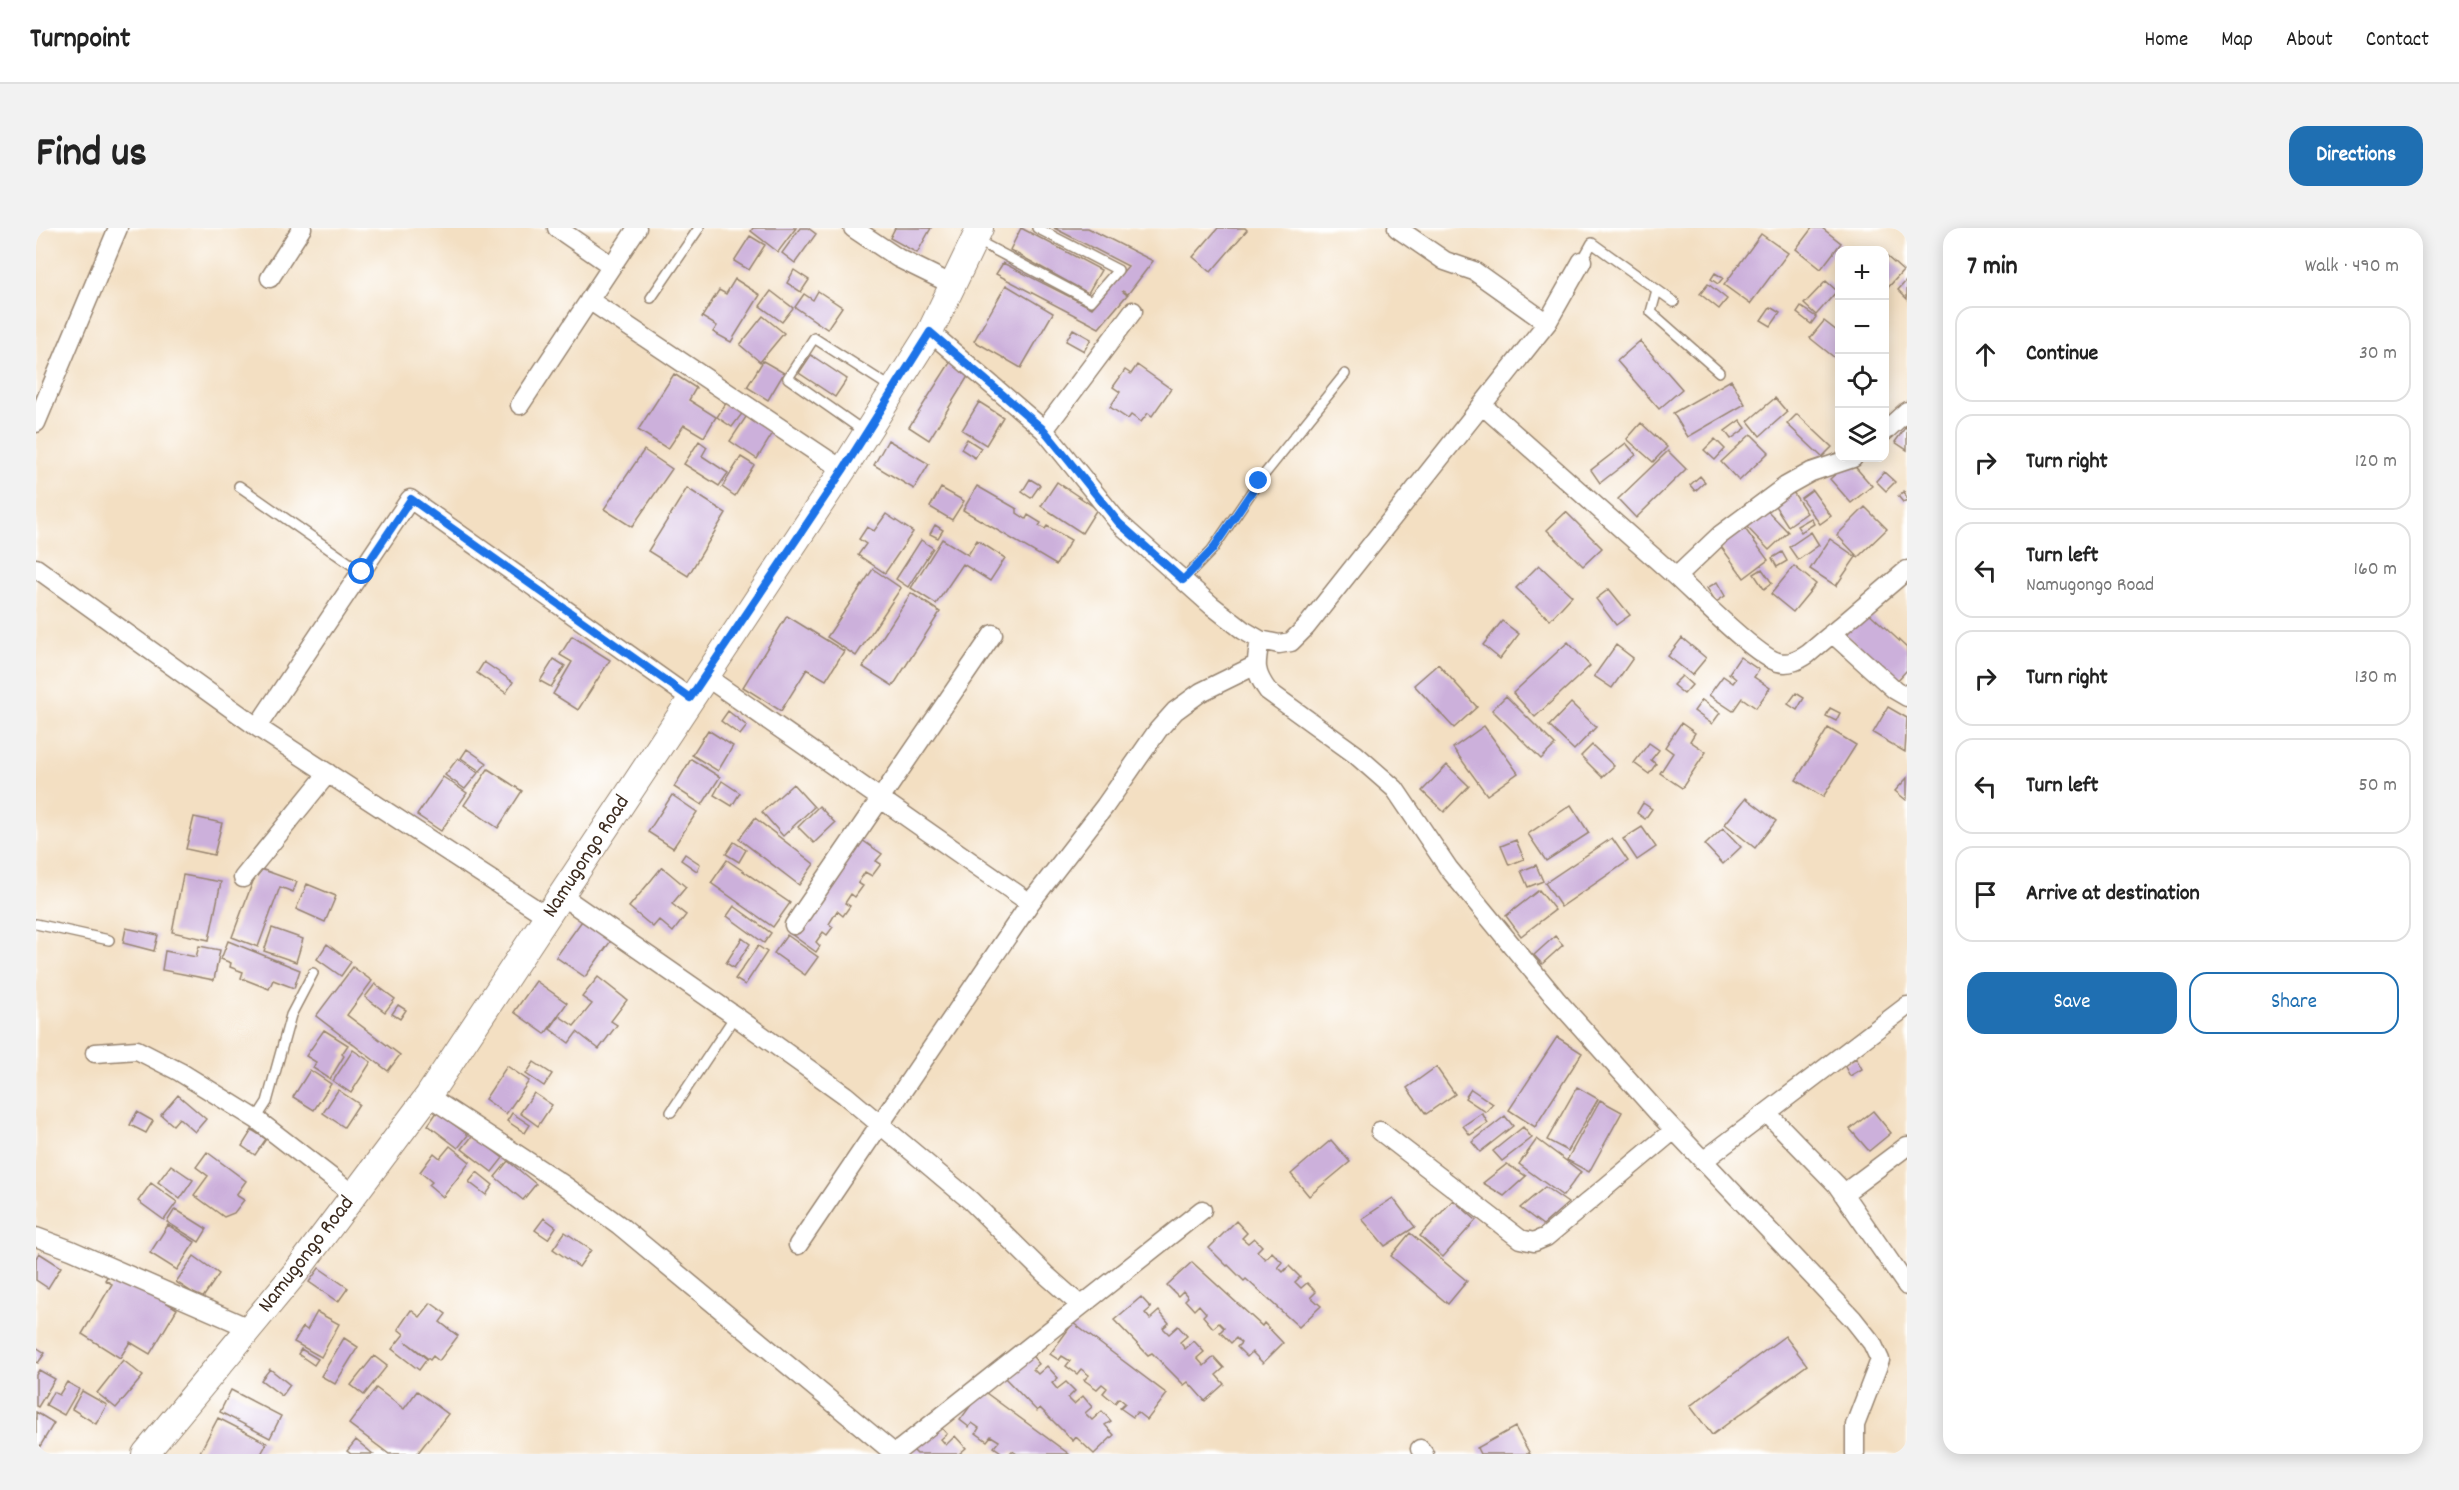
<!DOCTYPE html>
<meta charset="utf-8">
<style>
:root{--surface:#fff;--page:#f2f2f2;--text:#222;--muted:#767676;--line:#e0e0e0;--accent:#1f6fb2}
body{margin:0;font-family:Dekko,sans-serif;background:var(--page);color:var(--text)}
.controls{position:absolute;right:18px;top:18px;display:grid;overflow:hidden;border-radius:12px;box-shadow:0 3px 15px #0003}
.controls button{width:54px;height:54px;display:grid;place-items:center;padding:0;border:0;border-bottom:2px solid var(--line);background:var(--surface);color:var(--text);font:30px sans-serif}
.stop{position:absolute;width:18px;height:18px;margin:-14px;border:4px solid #1a73e8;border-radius:50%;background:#fff}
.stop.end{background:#1a73e8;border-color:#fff;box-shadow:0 2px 6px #0008}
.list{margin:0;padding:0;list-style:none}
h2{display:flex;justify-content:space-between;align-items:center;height:78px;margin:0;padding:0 24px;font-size:26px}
h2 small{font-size:20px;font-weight:400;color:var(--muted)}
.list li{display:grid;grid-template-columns:39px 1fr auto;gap:18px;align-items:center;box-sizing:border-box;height:96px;margin:0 12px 12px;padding:0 12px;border:2px solid var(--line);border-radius:18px}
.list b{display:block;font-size:22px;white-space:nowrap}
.list p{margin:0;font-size:20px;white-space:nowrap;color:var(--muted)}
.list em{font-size:20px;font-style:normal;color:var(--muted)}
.actions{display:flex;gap:12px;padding:18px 24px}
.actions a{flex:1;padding:14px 0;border:2px solid var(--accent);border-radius:18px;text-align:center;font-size:21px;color:var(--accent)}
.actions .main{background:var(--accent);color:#fff}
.icon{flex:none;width:33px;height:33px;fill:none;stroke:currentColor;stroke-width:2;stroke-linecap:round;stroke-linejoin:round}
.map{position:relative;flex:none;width:1871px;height:1226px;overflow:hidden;border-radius:18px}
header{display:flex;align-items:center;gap:36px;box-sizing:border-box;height:84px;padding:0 30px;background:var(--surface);border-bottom:2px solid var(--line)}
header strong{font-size:28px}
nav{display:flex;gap:33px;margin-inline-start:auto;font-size:21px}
.intro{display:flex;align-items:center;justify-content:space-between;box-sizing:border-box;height:144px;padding:0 36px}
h1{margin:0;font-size:42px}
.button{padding:15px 27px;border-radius:18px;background:var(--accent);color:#fff;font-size:21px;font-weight:700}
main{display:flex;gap:36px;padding:0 36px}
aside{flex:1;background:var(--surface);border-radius:18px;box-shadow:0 3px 15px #0003}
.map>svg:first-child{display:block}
</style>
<header>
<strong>Turnpoint</strong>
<nav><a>Home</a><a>Map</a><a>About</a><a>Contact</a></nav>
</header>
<div class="intro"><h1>Find us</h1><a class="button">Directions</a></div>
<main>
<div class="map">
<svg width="1871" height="1226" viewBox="0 0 1871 1226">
<rect width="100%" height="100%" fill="#fff"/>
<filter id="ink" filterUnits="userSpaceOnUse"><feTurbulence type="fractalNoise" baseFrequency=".0167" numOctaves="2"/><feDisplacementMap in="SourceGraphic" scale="12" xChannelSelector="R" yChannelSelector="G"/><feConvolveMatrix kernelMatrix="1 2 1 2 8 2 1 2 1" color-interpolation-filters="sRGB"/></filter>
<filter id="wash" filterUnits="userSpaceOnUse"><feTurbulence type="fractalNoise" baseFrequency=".008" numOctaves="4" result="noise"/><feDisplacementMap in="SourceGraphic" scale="24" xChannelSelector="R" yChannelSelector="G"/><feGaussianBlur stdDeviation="1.35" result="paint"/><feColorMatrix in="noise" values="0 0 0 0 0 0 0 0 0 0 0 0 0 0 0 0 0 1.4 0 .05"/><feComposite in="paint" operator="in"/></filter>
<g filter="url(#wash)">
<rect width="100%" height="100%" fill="#f3dfc2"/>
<g id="blocks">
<!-- building -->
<path fill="#ccb0db" d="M717 0H760L742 24 715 3Z
M764 0H772L780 6 759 35 746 25Z
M859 0H895L881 25 854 10Z
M985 0 1065 42 1052 65 974 22Z
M1018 0H1052L1117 33 1092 66 1086 63 1091 67 1063 100 960 46 967 35 1056 80 1092 38Z
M1182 0H1209L1211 2 1175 44 1157 29Z
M1776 0H1786L1805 15 1785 41 1760 21Z
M1725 6 1752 25 1714 76 1688 57Z
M714 8 729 17 713 42 698 33Z
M1848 26 1867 43 1848 64Z
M758 42 773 52 765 64 751 55Z
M1679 45 1687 50 1682 56 1675 51Z
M699 51 724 67 695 114 677 104 681 98 666 89 683 62 690 66Z
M1871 52V71L1862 62Z
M1790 53 1801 63 1780 87 1768 76Z
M1672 56 1691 71 1683 81 1664 66Z
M970 57 1017 85 985 140 938 113Z
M735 63 757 80 746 94 724 78Z
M782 63 806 79 791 101 759 79 768 66 777 72Z
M1734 79 1744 85 1735 98 1725 92Z
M1765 79 1780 89 1775 96 1761 85Z
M727 88 748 105 724 134 704 117Z
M1788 93 1801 103 1804 100V134L1774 110Z
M1037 101 1055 111 1048 123 1030 113Z
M1604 113 1646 161 1623 181 1581 133Z
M775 127 811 151 799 169 763 145Z
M727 133 748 145 732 172 711 159Z
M915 133 934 145 893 212 873 199Z
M1101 137 1135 161 1116 188 1112 185 1105 194 1095 187 1092 191 1074 179 1084 164 1077 159 1089 142 1095 146Z
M638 146 660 160 653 172 680 189 668 209 648 197 632 221 602 202Z
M1695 152 1709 176 1652 209 1637 185Z
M1739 170 1751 184 1724 208 1712 193Z
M692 172 708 183 696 199 681 189Z
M943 174 967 189 950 217 926 202Z
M714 183 740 200 721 231 694 213Z
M1761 186 1796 219 1786 229 1751 196Z
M1704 192 1710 200 1695 211 1689 203Z
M1605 195 1631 219 1617 234 1591 211Z
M1871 197V222L1859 214Z
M1715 206 1733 224 1703 253 1685 234Z
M931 211 945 220 939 230 925 221Z
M1679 211 1689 221 1679 232 1668 222Z
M852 212 893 236 878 261 838 237Z
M663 213 671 219 666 228 692 245 683 258 648 236Z
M1590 215 1600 227 1564 255 1555 242Z
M608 222 636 241 596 299 568 281Z
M1632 223 1650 241 1600 290 1582 271Z
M705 229 718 237 699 268 686 259Z
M1814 233 1836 258 1815 275 1794 251Z
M1848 244 1859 254 1850 263 1840 253Z
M1664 248 1669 254 1659 263 1654 257Z
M994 251 1004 257 995 270 986 264Z
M1021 254 1061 281 1046 305 1005 278Z
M941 258 981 281V285L990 291 992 287 1005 295 1003 298 1009 301 1011 298 1035 312 1020 337 927 282Z
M651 260 690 285 652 348 612 323Z
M905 260 928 273 916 292 894 279Z
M1755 261 1771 285 1752 298 1736 273Z
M1776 262 1795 288 1784 296 1765 270Z
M1868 263 1871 272 1867 274 1862 268Z
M1727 278 1752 304 1733 322 1708 296Z
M1829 279 1851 301 1822 329 1801 307Z
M1530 284 1566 320 1547 338 1511 302Z
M850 286 877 304 849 345 822 327 830 316 823 311 831 299 838 303Z
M1775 290 1778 296 1765 304 1761 298Z
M899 297 907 302 902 310 894 306Z
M1707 298 1732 332 1708 350 1683 316Z
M1775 304 1783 317 1762 332 1753 319Z
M906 311 932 327 941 312 969 330 954 353 927 336 900 376 875 360Z
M1794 311 1820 329 1800 358 1774 341Z
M885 312 897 320 872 359 860 351Z
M1746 324 1751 333 1741 339 1736 330Z
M1503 337 1536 368 1514 392 1480 360Z
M1758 338 1780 356 1757 384 1735 366Z
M837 341 865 360 820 428 791 409Z
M1726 341 1736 355 1728 361 1718 346Z
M1681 354 1689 368 1680 374 1671 360Z
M1573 361 1594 387 1580 397 1560 371Z
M875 365 904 384 857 458 827 439Z
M1830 382 1871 420V442L1860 454 1808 406Z
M751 388 808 423 790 452 771 441 745 483 707 459Z
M1466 393 1483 406 1464 431 1447 417Z
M536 408 574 432 542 482 517 466 536 434 524 427Z
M1646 410 1670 430 1656 447 1632 428Z
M1532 414 1554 438 1499 489 1477 465Z
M1580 417 1597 430 1576 460 1558 448Z
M1704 429 1723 442 1718 449 1734 460 1720 480 1706 470 1697 483 1673 467 1687 448 1697 455 1700 451 1693 445Z
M518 431 529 438 515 459 504 453Z
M448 434 477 454 470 465 441 445Z
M1402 436 1441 479 1418 500 1378 457Z
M1646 448 1656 457 1648 466 1637 457Z
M1760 465 1768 470 1761 482 1752 476Z
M1470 468 1519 517 1505 531 1456 482Z
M1666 472 1684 485 1676 496 1658 483Z
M1535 475 1560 499 1538 522 1513 498Z
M1852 479 1871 490 1869 524 1837 505Z
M1794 480 1804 485 1800 493 1790 488Z
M692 483 711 498 704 507 685 493Z
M1645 495 1659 505 1654 513 1670 524 1646 560 1624 545 1637 525 1629 519Z
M1448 498 1482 545 1451 567 1417 520Z
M1792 500 1820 517 1787 569 1760 552Z
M672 502 697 518 682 543 656 527Z
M1613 515 1623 522 1615 532 1620 536 1613 546 1598 535Z
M1556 517 1578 538 1566 549 1545 528Z
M431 521 451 535 444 543 425 530Z
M422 530 442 545 429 561 409 547Z
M655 531 684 549 666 577 638 559Z
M1411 537 1433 558 1408 584 1386 563Z
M452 541 486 563 462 600 428 577Z
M407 549 431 565 405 603 381 587Z
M1871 550V571L1870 572 1859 563Z
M686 553 704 565 696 578 678 567Z
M757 556 778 579 747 608 726 584Z
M636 567 661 584 637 620 612 604Z
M1710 570 1740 593 1719 620 1689 596Z
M1607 575 1616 581 1609 591 1601 585Z
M1535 577 1553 605 1510 633 1492 606Z
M783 578 799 595 778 615 762 599Z
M158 589 186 595 178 627 150 621Z
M719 590 778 636 763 657 703 611Z
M1606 599 1620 619 1601 632 1587 611Z
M1687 600 1705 619 1687 636 1669 617Z
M823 610 846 626 840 633 845 636 836 648 829 644 822 655 827 658 819 669 815 666 809 675 814 678 807 688 801 683 793 696 797 699 791 707 787 704 780 714 784 718 780 724 755 706Z
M1576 610 1592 633 1525 679 1509 655Z
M1480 612 1488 631 1473 637 1465 618Z
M698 614 710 622 703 634 690 626Z
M649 626 664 636 661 643 645 632Z
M691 632 754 675 737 699 675 655Z
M1500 637 1507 653 1492 659 1485 643Z
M626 639 650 659 636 676 650 687 637 704 623 692 617 699 593 679Z
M222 640 261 654 257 664 244 659 222 719 196 709Z
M147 647 185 654 173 712 136 704Z
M271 656 300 668 289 694 260 681Z
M1503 662 1519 682 1485 708 1470 688Z
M698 678 735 705 728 715 691 688Z
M548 690 577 710 549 749 520 729Z
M90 700 122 707 118 723 87 715Z
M236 700 267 711 260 734 228 723Z
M751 707 782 729 769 747 738 725Z
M1519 708 1527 717 1506 736 1498 727Z
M706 710 714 716 698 740 690 735Z
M192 713 264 742 258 760 237 752 233 761 205 750 207 744 194 739 195 735 185 731Z
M291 716 315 734 305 748 281 731Z
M163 718 184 722 178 752 126 742 129 723 160 729Z
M722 718 731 724 709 757 699 751Z
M317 739 336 753 311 787 364 827 352 843 280 788Z
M562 749 591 772 575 793 581 797 563 821 541 804 533 815 514 801 523 788 538 798 556 776 546 769Z
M500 753 531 775 509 806 478 784Z
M339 756 359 771 349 784 329 769Z
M362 777 370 782 364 791 356 786Z
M288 802 312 817 306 826 308 828 294 851 277 840 280 834 270 828Z
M1521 809 1546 825 1499 899 1473 882Z
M317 822 335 834 315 865 297 853Z
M1820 830 1826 841 1814 848 1808 837Z
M498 834 516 846 508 858 490 846Z
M471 838 493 853 470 886 449 871Z
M1400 839 1419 866 1390 886 1371 860Z
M274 842 295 856 278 882 257 869Z
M1541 859 1562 871 1532 923 1511 912Z
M1435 861 1457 876 1450 884 1429 870Z
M302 862 323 876 308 899 287 885Z
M498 865 516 877 502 898 484 885Z
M142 867 170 891 159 904 143 890 137 897 125 887Z
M1564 872 1586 884 1553 944 1531 932Z
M1837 883 1855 905 1833 923 1814 901Z
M101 884 117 893 110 905 94 897Z
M401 884 432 907 422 920 392 897Z
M476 885 494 897 489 905 471 893Z
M1446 885 1452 895 1434 907 1427 898Z
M1469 888 1477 898 1444 924 1436 914Z
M1487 899 1496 910 1466 933 1457 923Z
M216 902 230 911 219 927 206 918Z
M437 907 467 930 456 944 426 921Z
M1501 911 1545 944 1527 968 1483 936Z
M1295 912 1314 934 1273 968 1255 946Z
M414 918 434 934 407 969 393 957 396 954 384 944 398 925 404 930Z
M171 924 210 953 200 967 208 972 198 985 188 989 158 967 172 948 160 939Z
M472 933 500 956 487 972 459 949Z
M1471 936 1490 948 1468 968 1447 955Z
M135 937 157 952 144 971 122 954Z
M441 944 457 957 450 967 433 954Z
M115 955 141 974 128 992 102 973Z
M1509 959 1532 975 1507 997 1484 980Z
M1357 970 1379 999 1349 1018 1326 991Z
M1417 972 1440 992 1407 1029 1384 1008Z
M139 981 171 1001 163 1014 131 994Z
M508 990 520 999 512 1011 499 1002Z
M1200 993 1211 1005 1206 1010 1212 1015 1218 1010 1226 1018 1221 1023 1229 1031 1236 1024 1246 1034 1242 1039 1247 1044 1253 1038 1264 1049 1259 1054 1265 1060 1271 1055 1280 1064 1275 1069 1285 1078 1263 1099 1210 1051 1208 1053 1192 1037 1191 1038 1173 1020Z
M132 997 159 1014 141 1042 114 1025Z
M529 1004 555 1022 543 1039 517 1021Z
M1374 1005 1431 1053 1412 1076 1355 1028Z
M3 1025 25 1039 12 1060 0 1052V1030Z
M158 1028 183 1046 166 1071 140 1054Z
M1156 1034 1226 1098 1228 1095 1247 1115 1227 1135 1216 1124 1211 1129 1201 1119 1205 1115 1200 1110 1195 1115 1184 1104 1188 1100 1183 1095 1177 1100 1167 1088 1170 1085 1163 1077 1158 1082 1149 1072 1152 1069 1147 1063 1142 1068 1131 1057Z
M283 1040 312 1060 302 1074 273 1054Z
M76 1041 141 1081 114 1126 94 1114 84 1130 46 1106 76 1056 69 1052Z
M1105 1069 1115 1080 1109 1085 1114 1091 1123 1083 1133 1095 1127 1100 1133 1106 1142 1098 1151 1108 1144 1114 1149 1121 1158 1113 1168 1124 1161 1130 1168 1138 1178 1129 1188 1140 1180 1147 1188 1156 1169 1173 1152 1154 1148 1157 1116 1125 1112 1127 1078 1092Z
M395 1075 410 1086 404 1094 422 1108 403 1133 397 1128 394 1132 369 1113 391 1131 383 1142 356 1121 368 1106 362 1101 375 1082 384 1089Z
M281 1084 303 1096 285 1129 258 1114 267 1099 271 1102Z
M1037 1095 1131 1166 1111 1192 1101 1184 1097 1189 1084 1180 1089 1175 1083 1170 1079 1175 1067 1165 1071 1160 1066 1156 1061 1161 1048 1152 1053 1147 1045 1141 1041 1146 1030 1138 1034 1133 1026 1128 1023 1132 1014 1126Z
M1749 1108 1771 1137 1676 1207 1654 1178Z
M308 1110 322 1119 299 1156 285 1148Z
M0 1119 9 1125 2 1135 0 1134Z
M265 1121 282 1131 278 1137 262 1126Z
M993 1124 1003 1136 997 1141 1002 1146 1011 1138 1022 1150 1016 1155 1021 1161 1030 1154 1039 1163 1032 1170 1038 1176 1047 1168 1056 1179 1049 1185 1056 1192 1066 1183 1075 1193 1069 1197 1078 1207 1058 1226 1040 1209 1037 1213 1004 1180 1001 1183 967 1148Z
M338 1128 351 1138 328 1167 315 1157Z
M87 1132 107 1148 80 1180 61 1165Z
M234 1141 254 1157 246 1168 225 1152Z
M3 1142 19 1151 2 1179 0 1178V1147Z
M31 1154 43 1161 28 1187 10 1177 17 1164 23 1167Z
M340 1160 368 1181 381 1163 412 1186 381 1226H353L313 1196Z
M195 1162 245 1188 234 1210 184 1184Z
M946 1162 1033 1226H981L976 1223 973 1226H968L958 1219 963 1213 955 1208 951 1213 940 1205 943 1200 936 1195 933 1199 924 1192Z
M46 1163 71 1177 60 1196 36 1181Z
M0 1184 18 1195 0 1225Z
M182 1190 231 1215 225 1226H163Z
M901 1195 911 1206 905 1211 910 1217 919 1208 930 1220 923 1226H881L874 1219Z
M1479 1199 1494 1226H1444L1441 1220Z
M320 1212 337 1226H315L311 1223Z"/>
</g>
</g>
<g filter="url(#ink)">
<use href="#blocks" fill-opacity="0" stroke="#978470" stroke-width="1.5"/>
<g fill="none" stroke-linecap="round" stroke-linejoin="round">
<defs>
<path id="service" d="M940 12 1055 73 1082 42 1001 0
M1546 33 1556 15 1638 74
M1621 62 1615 84 1683 144
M615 70 663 0
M829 204 752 150 778 110 856 160
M203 258 326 344
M1147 352 1176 322 1223 253 1309 146
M0 696 73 712
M635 884 699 788
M220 891 231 874 255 787 277 745"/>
<path id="minor" d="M521 0 576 38
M817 0 862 30 917 57
M1361 0 1409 33 1438 43 1511 95
M234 50 266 0
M553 72 807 242
M894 104 1008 202 1083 295 1175 377 1207 402 1224 412 1243 416 1255 414 1270 399 1511 95 1546 33
M484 177 601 0
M1446 177 1640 349 1684 307 1750 258 1775 244 1817 230
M0 195 82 0
M1008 202 1097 83
M1848 204 1871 183
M0 340 221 499 512 689
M1640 349C1660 367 1721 429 1742 434 1754 437 1763 432 1772 426L1871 342
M1796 405 1859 462 1871 469
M1224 412C1220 435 1217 443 1232 463L1319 526 1359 561 1413 641 1520 771 1623 886 1817 1091 1836 1115 1844 1132 1819 1197V1226
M669 448 994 675
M221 499 374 271 654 470
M207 650 292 545
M526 668 699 788 809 867 935 973 1009 1046 1044 1077
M758 697 957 406
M59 825 101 822 144 844 220 891 318 967
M392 868 528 957 583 997 859 1226
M1731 885 1801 957 1871 1058
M1344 903 1484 1011 1498 1014 1510 1009 1638 902
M1667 933 1871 778
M1807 966 1871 918
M0 1009 35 1022 213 1100
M762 1017 994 675 1069 578 1122 502 1139 483 1165 464 1220 437
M1384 1221 1388 1226
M858 1226 1166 982"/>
<path id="secondary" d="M109 1226 260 1044 392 868 807 242 894 104 944 0"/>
</defs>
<!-- service casing -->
<use href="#service" stroke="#978470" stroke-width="12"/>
<!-- minor casing -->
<use href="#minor" stroke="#978470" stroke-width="21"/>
<!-- secondary casing -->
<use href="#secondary" stroke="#978470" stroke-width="28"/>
<!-- service -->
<use href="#service" stroke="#fff" stroke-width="9"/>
<!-- minor -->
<use href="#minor" stroke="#fff" stroke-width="18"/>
<!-- secondary -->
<use href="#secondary" stroke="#fff" stroke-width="26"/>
</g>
</g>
<g fill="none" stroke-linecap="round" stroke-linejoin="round" filter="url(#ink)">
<!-- route -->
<path stroke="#1a73e8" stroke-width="8" d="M326 344 375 271 654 470 807 242 894 104 1008 202 1083 295 1147 352 1176 322 1223 253"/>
</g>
<g text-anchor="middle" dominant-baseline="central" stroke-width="4.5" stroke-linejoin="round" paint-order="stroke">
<!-- street labels -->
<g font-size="22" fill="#3b2a1e" stroke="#fff">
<text transform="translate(551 629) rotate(-57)">Namugongo Road</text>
<text transform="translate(271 1027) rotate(-52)">Namugongo Road</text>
</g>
</g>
</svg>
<div class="controls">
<button>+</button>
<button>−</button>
<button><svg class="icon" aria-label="locate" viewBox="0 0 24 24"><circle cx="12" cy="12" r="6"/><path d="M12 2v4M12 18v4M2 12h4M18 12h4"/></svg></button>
<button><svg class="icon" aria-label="layers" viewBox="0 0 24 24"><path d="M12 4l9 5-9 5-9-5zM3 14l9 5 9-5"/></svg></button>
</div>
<div class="stop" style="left:326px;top:344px"></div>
<div class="stop end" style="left:1223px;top:253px"></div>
</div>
<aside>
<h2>7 min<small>Walk · 490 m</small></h2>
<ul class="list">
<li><svg class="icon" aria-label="ahead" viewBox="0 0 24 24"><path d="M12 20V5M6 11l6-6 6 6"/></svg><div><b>Continue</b></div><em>30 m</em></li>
<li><svg class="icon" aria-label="right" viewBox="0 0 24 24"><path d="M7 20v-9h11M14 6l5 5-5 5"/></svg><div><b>Turn right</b></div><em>120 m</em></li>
<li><svg class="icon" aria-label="left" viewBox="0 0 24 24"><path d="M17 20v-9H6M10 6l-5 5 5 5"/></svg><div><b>Turn left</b><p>Namugongo Road</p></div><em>160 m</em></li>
<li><svg class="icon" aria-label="right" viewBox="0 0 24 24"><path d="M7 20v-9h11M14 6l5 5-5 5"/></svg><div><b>Turn right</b></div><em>130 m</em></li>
<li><svg class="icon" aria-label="left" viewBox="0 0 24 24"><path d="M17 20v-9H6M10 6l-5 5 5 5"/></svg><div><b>Turn left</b></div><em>50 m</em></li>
<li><svg class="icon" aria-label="arrive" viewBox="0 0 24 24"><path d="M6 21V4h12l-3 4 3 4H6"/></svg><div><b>Arrive at destination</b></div></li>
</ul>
<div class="actions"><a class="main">Save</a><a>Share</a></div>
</aside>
</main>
